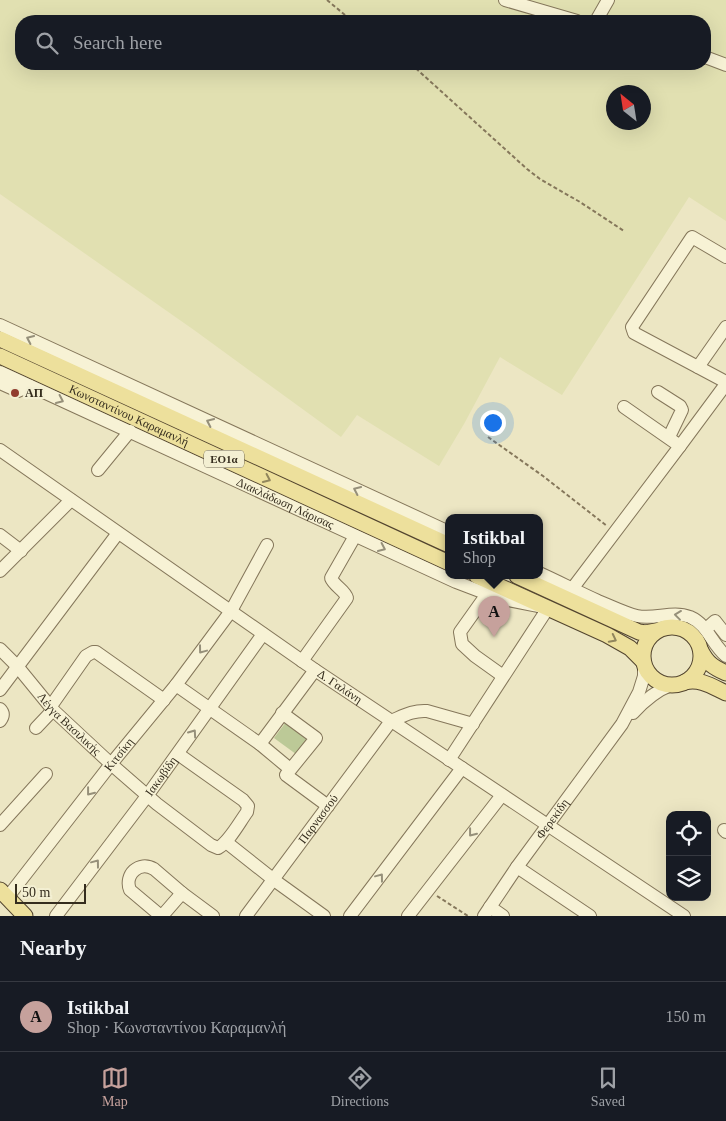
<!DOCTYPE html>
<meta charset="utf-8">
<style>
:root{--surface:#171b24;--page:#20242c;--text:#f1f3f6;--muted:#9ea1a6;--line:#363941;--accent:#c6a19c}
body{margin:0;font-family:Georgia,serif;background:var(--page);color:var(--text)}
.controls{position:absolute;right:15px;bottom:15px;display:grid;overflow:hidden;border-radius:10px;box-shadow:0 5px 20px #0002}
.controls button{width:45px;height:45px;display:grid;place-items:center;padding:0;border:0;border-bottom:1px solid var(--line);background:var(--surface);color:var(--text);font:25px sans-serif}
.compass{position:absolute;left:606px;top:85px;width:45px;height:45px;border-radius:50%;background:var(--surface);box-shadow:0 5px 20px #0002;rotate:330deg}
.scale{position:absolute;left:15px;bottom:12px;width:71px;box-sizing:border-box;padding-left:5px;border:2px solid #352d1e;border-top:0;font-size:14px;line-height:18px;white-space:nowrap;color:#352d1e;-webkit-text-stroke:4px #f3efd2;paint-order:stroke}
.you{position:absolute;left:492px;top:422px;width:18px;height:18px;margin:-12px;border:4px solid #fff;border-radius:50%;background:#1a73e8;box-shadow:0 0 0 8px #1a73e833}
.badge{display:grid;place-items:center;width:32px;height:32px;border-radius:50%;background:var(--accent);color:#111;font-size:16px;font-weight:700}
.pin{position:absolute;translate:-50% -41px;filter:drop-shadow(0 1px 2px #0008)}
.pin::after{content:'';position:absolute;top:26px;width:18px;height:15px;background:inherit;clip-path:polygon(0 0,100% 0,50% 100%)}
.popup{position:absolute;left:445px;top:514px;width:98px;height:65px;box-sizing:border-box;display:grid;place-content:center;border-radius:10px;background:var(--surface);filter:drop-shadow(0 1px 4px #0005);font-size:16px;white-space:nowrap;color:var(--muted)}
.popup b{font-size:19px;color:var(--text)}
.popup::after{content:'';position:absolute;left:50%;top:100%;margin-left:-10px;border:10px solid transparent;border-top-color:var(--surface)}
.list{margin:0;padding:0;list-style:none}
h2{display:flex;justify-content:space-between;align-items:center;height:65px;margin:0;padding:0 20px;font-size:21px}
h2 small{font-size:16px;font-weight:400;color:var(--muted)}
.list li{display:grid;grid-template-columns:32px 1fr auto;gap:15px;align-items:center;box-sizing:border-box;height:70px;padding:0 20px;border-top:1px solid var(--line)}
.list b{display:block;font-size:19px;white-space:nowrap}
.list p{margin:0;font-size:16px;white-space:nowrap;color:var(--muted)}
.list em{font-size:16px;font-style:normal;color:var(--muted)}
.icon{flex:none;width:28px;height:28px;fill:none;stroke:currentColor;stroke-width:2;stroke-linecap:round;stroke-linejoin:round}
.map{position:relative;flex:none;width:726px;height:916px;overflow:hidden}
.search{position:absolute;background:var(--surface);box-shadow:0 5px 20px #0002;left:15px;right:15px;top:15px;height:55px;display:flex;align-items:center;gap:12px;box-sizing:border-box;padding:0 18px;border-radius:20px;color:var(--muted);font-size:19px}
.sheet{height:135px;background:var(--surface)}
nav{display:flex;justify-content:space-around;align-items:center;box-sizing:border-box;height:70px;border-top:1px solid var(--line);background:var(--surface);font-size:14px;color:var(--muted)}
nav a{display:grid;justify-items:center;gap:2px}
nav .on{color:var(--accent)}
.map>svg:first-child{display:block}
</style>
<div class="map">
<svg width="726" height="916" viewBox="0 0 726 916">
<rect width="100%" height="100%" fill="#ece6c3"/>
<!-- farmland -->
<path fill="#e1e0b1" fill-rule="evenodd" d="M0 0H726V221L689 197 562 395 500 357 464 424 439 466 357 415 341 437 194 330 0 194ZM21 21H705V64H21ZM614 92H644V122H614Z"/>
<!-- green -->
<path fill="#bcc997" d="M292 714 318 733 300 757 274 738Z"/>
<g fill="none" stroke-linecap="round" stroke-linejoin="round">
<defs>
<g id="minor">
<path d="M505 0 577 21"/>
<path d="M596 21 608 0"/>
<path d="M705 57 726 65"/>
<path d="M726 257 692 237 632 327 634 333 726 382"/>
<path d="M0 325 449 532"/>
<path d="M698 367 726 327"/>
<path id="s1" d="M0 372 456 582 498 598 548 608 449 760"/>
<path d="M0 383 18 391 30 386"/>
<path d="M658 392 680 406 682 410 669 437"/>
<path d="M624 407 680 446"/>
<path id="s2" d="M0 450 315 670 684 916"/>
<path d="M98 470 130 431"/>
<path d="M0 535 21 551"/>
<path d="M0 571 71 500"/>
<path d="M539 573C559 582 578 592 598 601 611 606 624 613 637 616 655 620 672 610 690 617 708 625 711 643 726 656"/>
<path d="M572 589 680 446 726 384"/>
<path d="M487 594 460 632 462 644 475 656 503 676"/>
<path d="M706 629 715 621 726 635"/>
<path id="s3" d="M0 649 17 666 53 710 111 764 157 804 211 845 218 848C229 842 239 823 247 812L248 806 243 800 178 754"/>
<path d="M302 661 347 598C345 590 334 586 331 578L355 536"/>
<path d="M176 685 260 744 290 769"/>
<path d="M0 690 118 533"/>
<path d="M51 706 86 656 93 652H96L164 700"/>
<path d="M0 709C4 713 3 717 0 721"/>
<path d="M282 713 316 738 286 775 328 806"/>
<path d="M633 713C644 701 655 691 671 685"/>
<path d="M36 728 53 710"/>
<path d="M260 744 315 670"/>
<path d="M0 825 46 774"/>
<path d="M724 830 726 832"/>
<path d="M226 842 274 880 324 916"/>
<path d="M517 867 590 916"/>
<path id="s4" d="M7 898 111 764 176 685 231 611 267 545"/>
<path d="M490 907 503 916"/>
<path id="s5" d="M56 916 147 796 263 634"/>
<path d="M161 916 130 890C124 875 139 860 154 869L182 893 213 916"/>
<path d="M162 916 182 893"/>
<path id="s6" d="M246 916 391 721C403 716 413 710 427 711L473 724"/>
<path d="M350 916 462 768"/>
<path d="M408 916 502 795"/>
<path id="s7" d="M484 916 517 867 622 724 639 692 644 676V666"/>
</g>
<g id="major">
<path d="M0 339 449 545"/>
<path id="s8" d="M0 356 449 563"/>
<path d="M477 576 607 635 630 648 643 661"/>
<path d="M517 576 639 632 645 633 656 631"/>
<circle cx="672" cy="656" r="29"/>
<path d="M701 651C708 664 713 667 726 673"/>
<path d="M685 682C700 678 713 687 726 693"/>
<path d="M0 890 25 916"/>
</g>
</defs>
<!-- minor casing -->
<use href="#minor" stroke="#85775b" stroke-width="14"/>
<!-- major casing -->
<use href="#major" stroke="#53452f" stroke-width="17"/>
<!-- path -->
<path stroke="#85775b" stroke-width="2" stroke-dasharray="4 2.5" stroke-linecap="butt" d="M327 0 345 15 354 21
M411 64 527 169 540 179 580 202 624 231
M488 437 543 476 607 526
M437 896 468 916"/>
<!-- minor -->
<use href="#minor" stroke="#f7f2d5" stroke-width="12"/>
<!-- major -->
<use href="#major" stroke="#ede09c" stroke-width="15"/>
</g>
<!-- one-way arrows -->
<defs><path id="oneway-chevron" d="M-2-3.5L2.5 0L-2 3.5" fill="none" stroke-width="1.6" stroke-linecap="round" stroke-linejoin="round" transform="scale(1.25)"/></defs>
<g stroke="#96907a">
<use href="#oneway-chevron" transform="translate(30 339) rotate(-155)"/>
<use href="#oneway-chevron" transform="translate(60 400) rotate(25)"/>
<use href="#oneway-chevron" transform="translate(210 422) rotate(-155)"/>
<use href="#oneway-chevron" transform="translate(357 490) rotate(-155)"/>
<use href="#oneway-chevron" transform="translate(382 548) rotate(25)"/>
<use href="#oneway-chevron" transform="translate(678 615) rotate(-173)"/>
<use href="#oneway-chevron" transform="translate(202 650) rotate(127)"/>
<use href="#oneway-chevron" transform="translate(193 733) rotate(-55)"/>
<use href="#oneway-chevron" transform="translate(90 792) rotate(128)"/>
<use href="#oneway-chevron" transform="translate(472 833) rotate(128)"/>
<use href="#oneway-chevron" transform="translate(96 863) rotate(-53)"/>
<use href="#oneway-chevron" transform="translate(380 877) rotate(-53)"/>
</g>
<g stroke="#91865d">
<use href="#oneway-chevron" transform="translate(267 479) rotate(25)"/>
<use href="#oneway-chevron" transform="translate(613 639) rotate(27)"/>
</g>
<!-- markers -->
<circle fill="#913c2e" stroke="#f3efd2" stroke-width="2" cx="15" cy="393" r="5"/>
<g text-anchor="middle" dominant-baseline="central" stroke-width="4.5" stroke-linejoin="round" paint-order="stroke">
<!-- shield labels -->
<rect fill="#f3efd2" stroke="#6e6754" stroke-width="1" x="204" y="450.5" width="40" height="17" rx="4"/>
<g font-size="11" font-weight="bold" fill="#352d1e">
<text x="224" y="459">ΕΟ1α</text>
</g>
<!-- poi labels -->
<g font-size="12" font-weight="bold" fill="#352d1e" stroke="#f3efd2" text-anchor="start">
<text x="25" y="393">ΑΠ</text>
</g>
<!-- street labels -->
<g font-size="12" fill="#352d1e" stroke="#f3efd2">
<text stroke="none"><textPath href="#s8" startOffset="142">Κωνσταντίνου Καραμανλή</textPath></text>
<text stroke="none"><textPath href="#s1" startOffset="314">Διακλάδωση Λάρισας</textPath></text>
<text stroke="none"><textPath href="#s2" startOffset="414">Δ. Γαλάνη</textPath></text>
<text stroke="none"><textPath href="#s3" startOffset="102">Λέγγα Βασιλικής</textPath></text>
<text stroke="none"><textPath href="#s4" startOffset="182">Κιτσίκη</textPath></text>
<text stroke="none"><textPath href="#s5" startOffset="175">Ιακωβίδη</textPath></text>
<text stroke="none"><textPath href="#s6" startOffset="121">Παρνασσού</textPath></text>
<text stroke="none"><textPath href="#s7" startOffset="119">Φερεκίδη</textPath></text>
</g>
</g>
</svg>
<div class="controls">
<button><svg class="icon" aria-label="locate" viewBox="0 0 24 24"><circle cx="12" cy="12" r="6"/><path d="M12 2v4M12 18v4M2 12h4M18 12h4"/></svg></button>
<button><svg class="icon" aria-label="layers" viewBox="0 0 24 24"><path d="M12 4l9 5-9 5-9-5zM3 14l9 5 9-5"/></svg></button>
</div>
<svg class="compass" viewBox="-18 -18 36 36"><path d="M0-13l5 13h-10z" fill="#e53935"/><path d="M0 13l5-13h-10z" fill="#9ea1a6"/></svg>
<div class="scale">50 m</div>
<div class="you"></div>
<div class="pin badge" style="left:494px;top:637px">A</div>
<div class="popup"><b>Istikbal</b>Shop</div>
<div class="search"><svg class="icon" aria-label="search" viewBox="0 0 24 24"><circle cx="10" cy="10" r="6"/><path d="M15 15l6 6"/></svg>Search here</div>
</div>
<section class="sheet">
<h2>Nearby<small></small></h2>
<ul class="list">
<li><span class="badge">A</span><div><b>Istikbal</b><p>Shop · Κωνσταντίνου Καραμανλή</p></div><em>150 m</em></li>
</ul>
</section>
<nav>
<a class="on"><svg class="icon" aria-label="map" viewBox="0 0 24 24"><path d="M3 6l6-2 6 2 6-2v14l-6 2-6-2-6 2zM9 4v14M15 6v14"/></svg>Map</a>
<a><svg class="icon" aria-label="directions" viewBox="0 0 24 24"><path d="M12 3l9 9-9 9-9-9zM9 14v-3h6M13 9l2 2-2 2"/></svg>Directions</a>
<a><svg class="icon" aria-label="saved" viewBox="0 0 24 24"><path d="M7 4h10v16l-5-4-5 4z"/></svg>Saved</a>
</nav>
